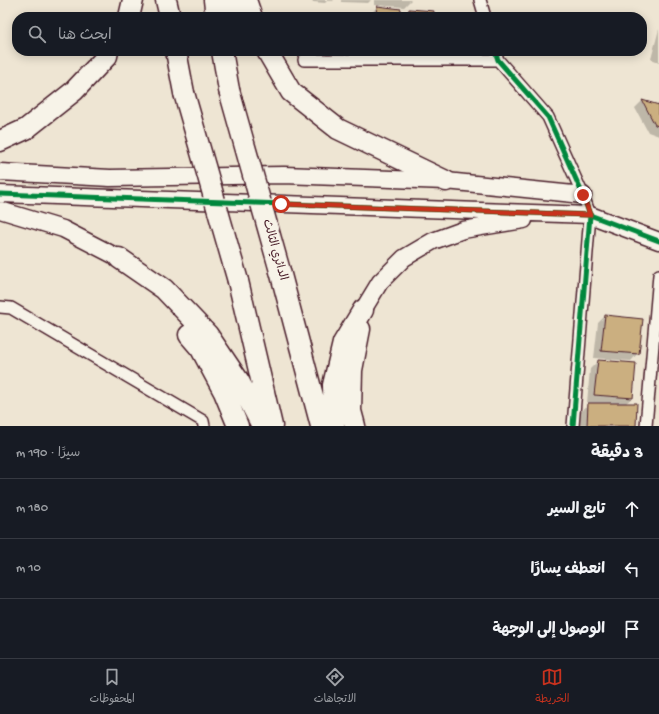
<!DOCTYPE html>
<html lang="ar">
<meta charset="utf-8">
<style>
:root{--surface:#171b24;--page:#20242c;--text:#f1f3f6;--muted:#9ea1a6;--line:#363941;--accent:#c8321e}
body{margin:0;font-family:"Gochi Hand","Playpen Sans Arabic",sans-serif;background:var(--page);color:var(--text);direction:rtl}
.stop{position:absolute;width:12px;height:12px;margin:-9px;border:3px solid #c8321e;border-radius:50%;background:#fff}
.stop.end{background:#c8321e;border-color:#fff;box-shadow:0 1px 4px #0008}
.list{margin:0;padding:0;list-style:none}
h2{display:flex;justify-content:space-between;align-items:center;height:52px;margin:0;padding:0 16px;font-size:17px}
h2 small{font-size:13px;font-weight:400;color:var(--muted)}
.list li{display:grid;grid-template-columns:26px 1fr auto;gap:12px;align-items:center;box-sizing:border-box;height:60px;padding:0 16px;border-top:1px solid var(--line)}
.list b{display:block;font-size:15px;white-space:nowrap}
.list em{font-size:13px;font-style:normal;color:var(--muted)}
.icon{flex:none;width:22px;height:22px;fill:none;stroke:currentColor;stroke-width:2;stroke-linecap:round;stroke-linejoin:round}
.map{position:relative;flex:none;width:659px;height:426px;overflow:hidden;direction:ltr}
.search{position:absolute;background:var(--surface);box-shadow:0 2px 10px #0003;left:12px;right:12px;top:12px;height:44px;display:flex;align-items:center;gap:10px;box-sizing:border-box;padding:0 14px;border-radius:16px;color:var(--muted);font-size:15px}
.sheet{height:232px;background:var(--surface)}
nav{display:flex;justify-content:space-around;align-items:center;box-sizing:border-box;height:56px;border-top:1px solid var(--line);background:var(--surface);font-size:11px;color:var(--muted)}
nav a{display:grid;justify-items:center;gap:2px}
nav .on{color:var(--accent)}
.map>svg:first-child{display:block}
</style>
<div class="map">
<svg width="659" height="426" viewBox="0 0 659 426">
<rect width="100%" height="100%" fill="#eee5d3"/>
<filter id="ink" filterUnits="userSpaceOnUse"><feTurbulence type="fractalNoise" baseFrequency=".025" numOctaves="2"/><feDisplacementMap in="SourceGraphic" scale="8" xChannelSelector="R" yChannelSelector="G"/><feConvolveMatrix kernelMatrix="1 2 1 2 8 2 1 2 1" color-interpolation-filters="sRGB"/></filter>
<g filter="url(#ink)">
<!-- shadow -->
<path fill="#0003" d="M312 0H334L333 1H327L325 3 313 2Z
M341 0H371L368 3 341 2Z
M374 0H411L404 7 374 5Z
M377 7 400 17H369L370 15Z
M409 10 432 17H402Z
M659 29V62L651 59Z
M366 51H390L366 52Z
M642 101 659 106V136L648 132 635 108Z
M605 316 638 353 631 361 594 358 598 323Z
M598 361 632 398 625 404 635 426H578V414L590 403H587L590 369Z"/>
<!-- building -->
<path fill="#cbaf80" stroke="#4a1f2b" d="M377 6 401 9V17H376Z
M409 9 434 11 433 17H408Z
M642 100 659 105V126L655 125Z
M605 315 643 319 639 354 601 351Z
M598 360 636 363 633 398 594 395Z
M588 403H637L636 426H587Z"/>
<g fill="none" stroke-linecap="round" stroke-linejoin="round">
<defs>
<path id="street" d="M480 0 485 17
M495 51 498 60 548 117 583 195 590 215 573 426
M304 60H498
M0 307 11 308 203 421 204 426
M646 426 659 275"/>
<path id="secondary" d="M0 172 110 178 284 175 446 181 583 195
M0 194 590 215 659 241
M0 210 63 229 119 258
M363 310 380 282 404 258 433 241 463 230 524 220"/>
<path id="highway" d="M166 0 170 17
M214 0 216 17
M229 0 236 17
M246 0 252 17
M129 17 133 0
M176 51 184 93
M222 51 229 90
M267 51 291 92 338 129 446 181
M0 141 26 129 74 91 107 56 108 51
M119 258 164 289 208 335 239 381 262 426
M280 271 321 426
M238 281 272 426
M189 335 201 349 224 392 238 426
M334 426 333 385 343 343 363 310
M355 426 351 411 352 370 360 329"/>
</defs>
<!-- street casing -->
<use href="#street" stroke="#4a1f2b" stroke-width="14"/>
<!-- secondary casing -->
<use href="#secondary" stroke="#4a1f2b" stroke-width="19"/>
<!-- highway casing -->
<use href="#highway" stroke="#4a1f2b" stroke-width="23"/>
<!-- street -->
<use href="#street" stroke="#f7f3e8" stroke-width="11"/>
<!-- secondary -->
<use href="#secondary" stroke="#f7f3e8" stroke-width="16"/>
<!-- highway -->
<use href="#highway" stroke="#f7f3e8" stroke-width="20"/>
<defs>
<path id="highway-bridge" d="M229 90 280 271
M184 93 238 281"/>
</defs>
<!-- highway-bridge casing -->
<use href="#highway-bridge" stroke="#4a1f2b" stroke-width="23" stroke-linecap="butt"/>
<!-- highway-bridge -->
<use href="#highway-bridge" stroke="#f7f3e8" stroke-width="20"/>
<defs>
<path id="cycleway" d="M495 51 498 60 548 117 583 195 590 215 573 426
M0 194 590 215 659 241"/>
</defs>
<!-- cycleway casing -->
<use href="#cycleway" stroke="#f7f3e8" stroke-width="8"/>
<!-- cycleway -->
<use href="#cycleway" stroke="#00873e" stroke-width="5"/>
</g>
</g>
<g fill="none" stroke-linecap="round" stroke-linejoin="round" filter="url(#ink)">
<!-- route -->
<path stroke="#c8321e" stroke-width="5" d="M281 204 590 215 583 195"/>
</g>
<g text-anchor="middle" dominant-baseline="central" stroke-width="3" stroke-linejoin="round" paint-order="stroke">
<!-- street labels -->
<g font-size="12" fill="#4a1f2b" stroke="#f7f3e8">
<text transform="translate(274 250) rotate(74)">الدائري الثالث</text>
</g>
</g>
</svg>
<div class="stop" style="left:281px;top:204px"></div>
<div class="stop end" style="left:583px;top:195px"></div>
<div class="search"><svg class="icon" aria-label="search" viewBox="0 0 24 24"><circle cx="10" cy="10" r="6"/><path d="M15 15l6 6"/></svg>ابحث هنا</div>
</div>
<section class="sheet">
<h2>3 دقيقة<small>سيرًا · 190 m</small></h2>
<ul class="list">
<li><svg class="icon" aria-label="ahead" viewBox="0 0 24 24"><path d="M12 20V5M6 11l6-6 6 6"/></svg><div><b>تابع السير</b></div><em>180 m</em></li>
<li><svg class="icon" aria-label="left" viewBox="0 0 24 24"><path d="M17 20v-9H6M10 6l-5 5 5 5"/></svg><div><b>انعطف يسارًا</b></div><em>10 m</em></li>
<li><svg class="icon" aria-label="arrive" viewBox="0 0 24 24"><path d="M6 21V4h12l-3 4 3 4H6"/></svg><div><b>الوصول إلى الوجهة</b></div></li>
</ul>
</section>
<nav>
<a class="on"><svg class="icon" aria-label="map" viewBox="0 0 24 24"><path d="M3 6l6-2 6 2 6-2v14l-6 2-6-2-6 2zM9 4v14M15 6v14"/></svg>الخريطة</a>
<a><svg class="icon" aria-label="directions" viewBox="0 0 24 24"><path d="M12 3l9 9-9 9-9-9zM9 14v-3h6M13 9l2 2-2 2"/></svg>الاتجاهات</a>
<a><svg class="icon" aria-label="saved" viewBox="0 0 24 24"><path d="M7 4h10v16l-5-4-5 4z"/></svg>المحفوظات</a>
</nav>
